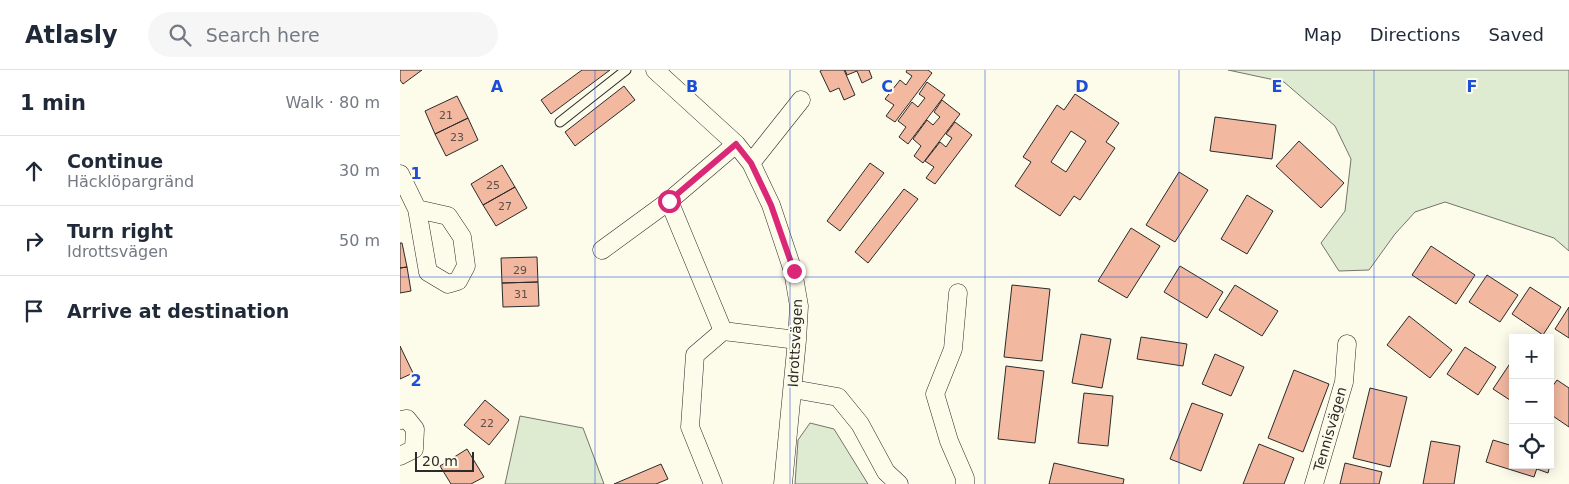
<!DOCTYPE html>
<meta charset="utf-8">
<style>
:root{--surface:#fff;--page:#f6f6f7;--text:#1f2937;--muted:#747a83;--line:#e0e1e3}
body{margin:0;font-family:"DejaVu Sans",sans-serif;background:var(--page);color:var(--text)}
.controls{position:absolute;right:15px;bottom:15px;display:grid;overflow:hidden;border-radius:0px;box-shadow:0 2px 12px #0003}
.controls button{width:45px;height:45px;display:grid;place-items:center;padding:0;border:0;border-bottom:1px solid var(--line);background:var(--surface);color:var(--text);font:25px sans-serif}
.scale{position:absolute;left:15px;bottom:12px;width:59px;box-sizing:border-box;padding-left:5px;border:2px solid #2b2b2b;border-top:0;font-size:14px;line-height:18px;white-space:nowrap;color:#2b2b2b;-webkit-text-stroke:4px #fdfbea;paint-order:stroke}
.stop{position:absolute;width:15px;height:15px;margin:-11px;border:4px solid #db2777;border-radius:50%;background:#fff}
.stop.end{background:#db2777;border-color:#fff;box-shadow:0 1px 5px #0008}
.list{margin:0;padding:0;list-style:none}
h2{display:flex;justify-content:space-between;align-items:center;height:65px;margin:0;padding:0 20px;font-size:21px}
h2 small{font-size:16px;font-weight:400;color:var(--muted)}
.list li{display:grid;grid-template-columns:32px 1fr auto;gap:15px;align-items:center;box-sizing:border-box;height:70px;padding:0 20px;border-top:1px solid var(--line)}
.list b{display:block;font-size:19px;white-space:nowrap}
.list p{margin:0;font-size:16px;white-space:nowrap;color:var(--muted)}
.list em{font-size:16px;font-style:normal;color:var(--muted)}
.icon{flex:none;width:28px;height:28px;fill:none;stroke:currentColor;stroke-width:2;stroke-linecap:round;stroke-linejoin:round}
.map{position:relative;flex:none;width:1169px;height:414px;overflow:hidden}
header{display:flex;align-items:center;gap:30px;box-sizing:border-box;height:70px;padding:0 25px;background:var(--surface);border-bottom:1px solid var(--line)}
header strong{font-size:24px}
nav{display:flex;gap:28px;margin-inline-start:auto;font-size:18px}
.search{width:350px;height:45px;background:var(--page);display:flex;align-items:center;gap:12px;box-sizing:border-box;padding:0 18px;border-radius:28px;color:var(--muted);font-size:19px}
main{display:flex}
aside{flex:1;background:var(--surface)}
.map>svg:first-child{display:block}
</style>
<header>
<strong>Atlasly</strong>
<div class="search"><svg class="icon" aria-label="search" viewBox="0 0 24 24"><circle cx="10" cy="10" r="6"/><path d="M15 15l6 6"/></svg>Search here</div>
<nav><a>Map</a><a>Directions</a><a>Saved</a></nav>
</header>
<main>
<aside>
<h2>1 min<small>Walk · 80 m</small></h2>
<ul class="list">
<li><svg class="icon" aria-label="ahead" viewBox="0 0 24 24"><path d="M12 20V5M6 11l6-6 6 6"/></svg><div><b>Continue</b><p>Häcklöpargränd</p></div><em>30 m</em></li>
<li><svg class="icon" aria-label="right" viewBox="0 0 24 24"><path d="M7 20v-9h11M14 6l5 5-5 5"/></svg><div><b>Turn right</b><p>Idrottsvägen</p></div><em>50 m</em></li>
<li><svg class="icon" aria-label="arrive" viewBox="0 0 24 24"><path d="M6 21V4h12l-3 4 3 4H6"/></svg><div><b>Arrive at destination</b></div></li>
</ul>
</aside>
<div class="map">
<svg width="1169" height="414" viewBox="0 0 1169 414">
<rect width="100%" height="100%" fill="#fdfbea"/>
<!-- green -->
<path fill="#deebd1" stroke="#74746e" d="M828 0H1169V181L1154 168 1045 132 1015 142 995 164 969 200 939 201 921 173 945 141 951 89 935 56 884 12Z
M120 346 183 358 204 414H105Z
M410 353 434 359 468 414H395L398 370Z"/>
<!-- building -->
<path fill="#f2b8a0" stroke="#2b2b2b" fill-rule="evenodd" d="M0 0H22L3 14 0 10Z
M182 0H210L151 44 141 30Z
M422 0H444L455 25 444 30 439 18 430 22 420 1Z
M445 0H469L472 8 462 13 457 1 447 5Z
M507 0H528L532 3 495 52 486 46 494 35 485 29 500 10 506 15 512 6 506 2Z
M527 12 545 25 508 74 499 67 506 57 498 51 512 32 518 37 525 28 519 24Z
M224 16 235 30 175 76 165 62Z
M675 24 719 53 706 72 715 78 680 130 674 126 660 146 615 116 631 92 623 87 657 35 664 40ZM671 61 686 71 666 102 651 92Z
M57 26 68 48 35 64 25 41Z
M542 30 560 44 523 93 514 86 521 76 513 69 527 50 533 55 540 47 534 42Z
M815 47 876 55 872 89 810 81Z
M68 48 78 70 46 86 35 64Z
M555 52 572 65 535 114 526 108 534 97 525 91 540 72 546 77 552 68 546 64Z
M899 71 944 113 921 138 876 96Z
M470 93 484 103 440 161 427 151Z
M102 95 115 117 83 135 71 114Z
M779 102 808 120 775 172 746 155Z
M115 117 127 138 96 156 83 135Z
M504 119 518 129 468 193 455 182Z
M847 125 873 141 847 184 821 169Z
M731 158 760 176 727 228 698 211Z
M0 173H2L7 197 0 198Z
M1031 176 1075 205 1056 234 1012 205Z
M137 187 138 212 102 213 101 188Z
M780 196 823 222 807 248 764 222Z
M7 197 11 221 0 223V198Z
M1087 205 1118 225 1100 252 1069 232Z
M138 212 139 236 103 237 102 213Z
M612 215 650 219 642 291 604 287Z
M835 215 878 241 862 266 819 240Z
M1130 217 1161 237 1143 265 1112 244Z
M1169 237V268L1155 259Z
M1009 246 1052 280 1030 308 987 275Z
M681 264 711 269 702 318 672 313Z
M741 267 787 274 783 296 737 289Z
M0 276 13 303 0 309Z
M1065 277 1096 297 1078 325 1047 304Z
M815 284 844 297 831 326 802 314Z
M1111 292 1113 293V332L1093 319Z
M606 296 644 301 635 373 598 369Z
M894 300 929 314 903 382 868 368Z
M1157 310 1169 318V357L1150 344V320Z
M970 318 1007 327 990 397 953 388Z
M684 323 713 326 708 376 678 373Z
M85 330 109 350 89 375 64 355Z
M792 333 823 344 801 401 770 389Z
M1093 370 1113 376V395H1138L1134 407 1086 392Z
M1031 371 1060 376 1054 414H1023Z
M859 374 894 388 884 414H843Z
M67 379 84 407 71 414H51L40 396Z
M654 393 724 409 723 414H649Z
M945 393 982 402 979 414H940Z
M261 394 268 409 256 414H214Z
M1138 395H1150L1148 403 1137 399Z"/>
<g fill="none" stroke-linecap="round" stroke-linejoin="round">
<defs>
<path id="lane" d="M160 52 226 0"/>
<path id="street" d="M255 0 336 74 351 93 371 135 393 201 399 236 397 270 383 414
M351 93 401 30
M0 104 17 139 28 202 48 214 58 211 66 196 62 167 48 146 17 139
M202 180 269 131
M558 223 553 279 535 324 549 371 565 408V414
M323 261 269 131 336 74
M393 319 438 327 460 354 486 402 499 414
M0 350 7 349 15 359 14 379 0 386
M313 414 290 357 295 285 323 261 397 270
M914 414 944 312 947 274"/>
</defs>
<!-- lane casing -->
<use href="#lane" stroke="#2b2b2b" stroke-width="11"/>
<!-- street casing -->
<use href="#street" stroke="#2b2b2b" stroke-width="19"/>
<!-- lane -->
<use href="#lane" stroke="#fdfbea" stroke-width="9"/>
<!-- street -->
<use href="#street" stroke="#fdfbea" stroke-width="18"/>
</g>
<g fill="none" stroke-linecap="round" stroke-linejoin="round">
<!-- route -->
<path stroke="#db2777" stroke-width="6" d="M269 131 336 74 351 93 371 135 394 201"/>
</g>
<!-- grid -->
<path fill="none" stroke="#1d4ed8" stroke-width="1" stroke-opacity="0.55" d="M195 0V414M390 0V414M585 0V414M779 0V414M974 0V414M0 207H1169"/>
<g text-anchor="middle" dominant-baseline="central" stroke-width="4" stroke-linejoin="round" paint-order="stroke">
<!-- number labels -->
<g font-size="11" fill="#5d4e48">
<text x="46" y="45">21</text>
<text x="57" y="67">23</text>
<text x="93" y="115">25</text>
<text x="105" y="136">27</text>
<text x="120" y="200">29</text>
<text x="121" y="224">31</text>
<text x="87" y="353">22</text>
</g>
<!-- street labels -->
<g font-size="14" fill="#2b2b2b" stroke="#fdfbea">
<text transform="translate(395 273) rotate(-87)">Idrottsvägen</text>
<text transform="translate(930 359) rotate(-74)">Tennisvägen</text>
</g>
</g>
<g font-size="16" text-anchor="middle" font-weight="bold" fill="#1d4ed8" stroke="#fdfbea" stroke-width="4" stroke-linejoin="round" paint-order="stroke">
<text x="97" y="22">A</text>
<text x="292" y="22">B</text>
<text x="487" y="22">C</text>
<text x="682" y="22">D</text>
<text x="877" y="22">E</text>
<text x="1072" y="22">F</text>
<text x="16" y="109">1</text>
<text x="16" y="316">2</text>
</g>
</svg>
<div class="controls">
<button>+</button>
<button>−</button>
<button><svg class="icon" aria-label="locate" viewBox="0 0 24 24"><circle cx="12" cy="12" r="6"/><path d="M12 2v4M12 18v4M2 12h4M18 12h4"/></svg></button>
</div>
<div class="scale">20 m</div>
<div class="stop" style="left:269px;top:131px"></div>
<div class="stop end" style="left:394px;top:201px"></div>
</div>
</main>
